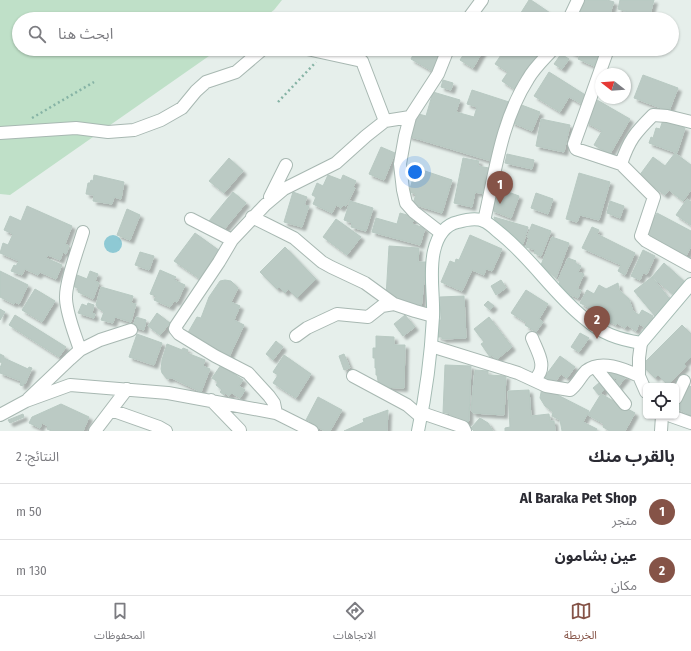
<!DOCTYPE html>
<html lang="ar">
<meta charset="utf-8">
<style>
:root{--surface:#fff;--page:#f7f7f7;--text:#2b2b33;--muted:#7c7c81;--line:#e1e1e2;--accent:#855347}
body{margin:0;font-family:"Fira Sans Condensed","Noto Sans Arabic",sans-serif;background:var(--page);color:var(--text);direction:rtl}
.controls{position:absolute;right:12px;bottom:12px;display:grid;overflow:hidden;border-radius:6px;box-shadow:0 1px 3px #0004}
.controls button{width:36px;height:36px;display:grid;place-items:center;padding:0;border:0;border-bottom:1px solid var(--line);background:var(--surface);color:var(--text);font:20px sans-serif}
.compass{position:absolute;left:595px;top:68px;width:36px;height:36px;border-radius:50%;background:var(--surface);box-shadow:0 1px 3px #0004;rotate:287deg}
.you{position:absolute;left:415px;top:172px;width:14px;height:14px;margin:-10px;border:3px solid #fff;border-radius:50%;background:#1a73e8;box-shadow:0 0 0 6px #1a73e833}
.badge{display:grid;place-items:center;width:26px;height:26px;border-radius:50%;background:var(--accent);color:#fff;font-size:13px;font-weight:700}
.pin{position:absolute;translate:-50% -33px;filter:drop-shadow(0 1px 2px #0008)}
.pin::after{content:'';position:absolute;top:21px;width:14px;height:12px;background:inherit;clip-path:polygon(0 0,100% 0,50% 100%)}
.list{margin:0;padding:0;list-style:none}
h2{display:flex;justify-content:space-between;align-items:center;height:52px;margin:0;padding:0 16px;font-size:17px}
h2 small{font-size:13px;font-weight:400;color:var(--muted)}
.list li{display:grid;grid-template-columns:26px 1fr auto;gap:12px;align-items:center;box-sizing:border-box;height:56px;padding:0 16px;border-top:1px solid var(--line)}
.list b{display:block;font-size:15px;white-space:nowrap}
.list p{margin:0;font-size:13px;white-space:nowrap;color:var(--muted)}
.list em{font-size:13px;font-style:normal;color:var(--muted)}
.icon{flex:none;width:22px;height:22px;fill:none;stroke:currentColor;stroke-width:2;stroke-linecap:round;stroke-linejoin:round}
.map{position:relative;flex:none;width:691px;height:431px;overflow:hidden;direction:ltr}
.search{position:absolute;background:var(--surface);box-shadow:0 1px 3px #0004;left:12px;right:12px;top:12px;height:44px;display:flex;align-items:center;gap:10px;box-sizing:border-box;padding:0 14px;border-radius:22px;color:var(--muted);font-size:15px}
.sheet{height:164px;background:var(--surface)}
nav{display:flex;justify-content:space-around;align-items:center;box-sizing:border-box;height:56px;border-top:1px solid var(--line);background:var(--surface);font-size:11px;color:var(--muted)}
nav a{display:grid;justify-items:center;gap:2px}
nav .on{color:var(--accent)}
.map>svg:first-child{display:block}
</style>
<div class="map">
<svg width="691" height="431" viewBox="0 0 691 431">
<defs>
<filter id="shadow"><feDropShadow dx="3.5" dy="3.5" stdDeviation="1" flood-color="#0004"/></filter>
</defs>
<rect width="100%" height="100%" fill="#e6efeb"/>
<!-- green -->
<path fill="#bfe0c8" d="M0 0H282L274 10 262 19H19V49H219L10 195 0 194Z"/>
<!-- water -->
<path fill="#8ec9d4" d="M104 244a9 9 0 1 1 18 0a9 9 0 1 1-18 0Z"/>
<!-- building -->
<path fill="#bbcac4" stroke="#b8c9c2" filter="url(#shadow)" d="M529 0H531L559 19H517Z
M583 0H607L614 2 608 19H584L578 17Z
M620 0H654L649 18 618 9Z
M416 49H444L432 71 411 59Z
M467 49H484L473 68 460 60Z
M505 49H546L517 91 502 81 508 72 495 64Z
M565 49H578L576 54Z
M583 49H601L594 66 578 59Z
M561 54 569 59 562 69 554 64Z
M549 72 587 96 582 104 569 97 560 112 534 96Z
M643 75 678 88 669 111 634 98Z
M443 80 453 83 451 90 441 87Z
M472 90 509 102 491 161 408 136 415 113 426 116 433 92 460 100 456 112 474 117 477 107 467 104Z
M597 100 630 119 610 154 594 145 602 131 585 122Z
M519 104 540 112 532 131 511 122Z
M541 119 570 125 564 152 536 146Z
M663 120 685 128 677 153 649 143 651 137 653 138 656 128 660 129Z
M381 147 395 153 384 180 369 174Z
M675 153 691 165V190L683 201 669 190 665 195 639 176 653 157 665 166Z
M507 154 534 160 532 169 505 163Z
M229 158 243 171 224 193 209 181Z
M463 158 479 161 478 166 489 168 484 194 475 192 472 207 454 203Z
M416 168 452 180 442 213 413 204 416 194 409 192Z
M579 173 610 182 599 220 580 215 577 222 566 219Z
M94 175 124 182 121 199 114 197 112 204 93 201 94 195 86 194 88 183H90L91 180 93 181Z
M328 175 341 180 343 175 356 181 353 187 355 188 346 206 343 205 341 208 336 205 332 213 313 204 316 197 312 195 317 183 323 186Z
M500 189 519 196 511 218 491 210Z
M233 192 246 203 222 232 209 221Z
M293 192 307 197 304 205 309 206 302 227 284 222Z
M536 193 553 199 548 214 531 208Z
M687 199 691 202V225L676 215Z
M350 201 373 208 366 231 351 227 352 223 344 220Z
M610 201 624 206 620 218 607 213Z
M27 206 72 226 65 244 69 246 66 254 63 252 60 260 48 255 46 258 62 265 56 279 40 272 38 275 25 269 22 275 11 271 14 265 16 266 19 261 0 253 3 243 8 245 13 234 4 230 10 216 21 221Z
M127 209 140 215 130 240 117 235Z
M400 213 414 217 412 224 425 228 420 245 372 232 376 218 397 224Z
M657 213 691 231V246L685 258 652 240 646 233Z
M494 217 528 227 523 244 519 242 515 244 496 223Z
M336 219 361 237 347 255 323 237Z
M532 224 551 231 541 256 534 253 535 250 526 247 529 237H527Z
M592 227 599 230 597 234 635 253 625 275 618 271 621 265 582 248Z
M195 233 220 251 200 279 174 261Z
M470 235 502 249 492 271 486 269 484 275 472 270 462 291 441 282 450 261 455 263 456 259 459 260Z
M552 237 569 243 556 278 541 265Z
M389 246 419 248 418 262H426L421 309 396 300V297H386Z
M285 247 316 279 297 298 288 289 285 293 279 287 277 289 260 272Z
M643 250 655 256 647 274 643 273 640 280 631 276Z
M140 252 154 256 149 270 135 265Z
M568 258 576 261 575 263 581 266 578 272 584 274 577 289 581 290 578 298 557 289 560 281 558 280Z
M664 263 686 283 675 296 652 277Z
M160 270 176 277 174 280 185 285 177 302 174 301 170 307 154 300 156 296 150 294Z
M0 271 28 285 19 304 15 302 14 304 0 297Z
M90 271 98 274 95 281 99 283 93 299 78 292 79 289 73 286 77 275 87 279Z
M652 277 672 302 655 316 634 291Z
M225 280 231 281 238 288 231 302 240 306 234 320 244 325 228 359 220 355 221 351 215 349 214 351 186 336 197 317 201 318 209 297 220 281Z
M501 280 506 288 496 295 491 286Z
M618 283 619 290 629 299 633 311 639 315 642 310 653 316 646 328 639 324 636 331 627 325 625 328 617 323 616 325 605 319 604 321 589 313 592 309 580 303 587 290 594 294 599 285 606 289Z
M101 287 133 296 131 303 136 304 131 322 115 317 113 323 101 320 104 312 98 308 96 305Z
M35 289 55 301 42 322 22 310Z
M526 290 548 304 539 319 543 322 536 332 525 325 527 323 511 313Z
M464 296 466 338 442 339V337H438L437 320H441L440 297Z
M488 301 494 306 490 310 484 305Z
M88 303 94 305 92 313 95 314 94 318 78 313 82 304 87 306Z
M0 309 5 312 0 320Z
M157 313 170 323 160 335 148 326Z
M15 315 66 347 59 357 9 325Z
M405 315 415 327 403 336 394 324Z
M136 317 146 320 144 330 133 327Z
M489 317 512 347 496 360 492 355 490 357 481 344 484 342 474 329Z
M682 325 691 334V357L684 364 686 366 668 385 658 375 655 378 642 365Z
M580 333 589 338 579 352 571 347Z
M137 334 162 343 154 365 129 357Z
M376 336 394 337V345H405L404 388 379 387 377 375H376V368H375V358H373V348H376Z
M276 341 283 347 273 360 266 354Z
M167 344 182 350 183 348 188 350 187 353 205 360 203 366 210 369 201 392 172 378 167 379 162 373 161 369 162 360Z
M0 354 4 356V358L28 369 29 367 32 368 25 384 24 383 23 386 20 385 21 381 0 373V368L2 363 0 362Z
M344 354 350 368 344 370 339 356Z
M284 355 311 374 296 398 273 383 278 375 273 372Z
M560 356 575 367 567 378 561 374 552 386 543 379Z
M221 365 243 380 239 386 245 390 240 398 232 393 229 396 225 393 224 395 220 392 222 390 216 385 218 382 212 378Z
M445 365 471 366 469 421 465 425 448 413H443Z
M475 370 488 371V375L506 376 504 415 473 413 471 410Z
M607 371 627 376 616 389 614 387 617 378 609 380Z
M600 382 605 389 599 395 593 388Z
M689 385 691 387V416L676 408Z
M542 387 589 411 583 422 597 429 596 431H562L560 420 552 416 553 412 545 406 540 398Z
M529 390 531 416 549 414 550 421H554L555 431H505V428L510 427 508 391Z
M601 394 635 413 625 431H610L603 427 604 424 588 415Z
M318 397 342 410 330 431H325L319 428 318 430 309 425 311 422 306 420Z
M61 404 89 417 83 431H52L47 429 48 426 42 423 40 428 29 423 32 417Z
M388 410 387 431H344L364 422 363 419Z
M23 414 24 417 10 423 8 420Z
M480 418 488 423 493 431H474L471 428Z"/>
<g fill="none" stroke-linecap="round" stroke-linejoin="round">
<defs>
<path id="street" d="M468 19 482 0
M569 19 578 0
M307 49 362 61 385 121
M608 49 574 144 576 149 621 164
M691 122 667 116 653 115C635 133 629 140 621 164L654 197 641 236 646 241 691 266
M0 133 76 128 108 132 134 130 161 120 182 108 196 91 206 82 236 72 263 49
M270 197 286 165
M252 217 294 238 322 262 331 267 365 283 394 304 415 311 433 316
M191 219 232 240
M484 221C495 174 501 121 528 79 534 68 545 58 553 49
M441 233 414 212 406 203 403 190 400 164 405 136 410 117 438 74 448 49
M296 336 307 328 337 314 368 317 382 306 394 304
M532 338C538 353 548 367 535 379
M641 343 639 358V376L646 392
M431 346 518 373 546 386 570 390C577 385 580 377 586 371 601 359 624 369 639 376
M80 350C75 334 67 316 66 299 65 283 78 249 83 232
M595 367 625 404
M353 376 407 405 421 417
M676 398 684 381
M28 399 70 359 80 350 100 340 131 330
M211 400 240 430
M111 410 159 427 166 431
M276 413 274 403 269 396 248 373 215 356 179 334 175 329 176 326 219 262 232 240 265 205 284 189 336 163 366 136 385 121 410 117
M422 413 463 427 465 431
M0 415 26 401 70 385 168 393 276 413 312 431
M671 416 691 423
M95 431 127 389
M661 431 662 416"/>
<path id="secondary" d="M418 431C426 394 431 355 433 317 434 295 429 272 434 251 437 238 444 225 458 222 465 220 477 218 484 221 490 224 496 230 501 234 532 259 553 293 584 318 602 334 618 339 641 343L691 284"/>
</defs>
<!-- street casing -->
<use href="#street" stroke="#a8b8b2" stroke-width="14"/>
<!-- secondary casing -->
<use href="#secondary" stroke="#a4bbb3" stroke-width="14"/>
<!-- path -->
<path stroke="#86b3a5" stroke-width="2.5" stroke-dasharray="2 3" stroke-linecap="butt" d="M278 102 316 62
M32 118 94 82"/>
<!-- street -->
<use href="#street" stroke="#fff" stroke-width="12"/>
<!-- secondary -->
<use href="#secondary" stroke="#fff" stroke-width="12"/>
</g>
</svg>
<div class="controls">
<button><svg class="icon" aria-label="locate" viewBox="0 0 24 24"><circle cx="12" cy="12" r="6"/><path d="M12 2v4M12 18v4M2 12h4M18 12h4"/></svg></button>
</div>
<svg class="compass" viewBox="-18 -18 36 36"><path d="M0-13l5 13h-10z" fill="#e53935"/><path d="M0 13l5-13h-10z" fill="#7c7c81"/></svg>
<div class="you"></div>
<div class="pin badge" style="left:500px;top:204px">1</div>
<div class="pin badge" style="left:597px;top:339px">2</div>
<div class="search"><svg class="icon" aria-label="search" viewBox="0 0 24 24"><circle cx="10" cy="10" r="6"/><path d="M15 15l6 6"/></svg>ابحث هنا</div>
</div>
<section class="sheet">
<h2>بالقرب منك<small>النتائج: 2</small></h2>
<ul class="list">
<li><span class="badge">1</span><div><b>Al Baraka Pet Shop</b><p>متجر</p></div><em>50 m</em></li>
<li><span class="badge">2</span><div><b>عين بشامون</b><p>مكان</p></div><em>130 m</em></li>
</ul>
</section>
<nav>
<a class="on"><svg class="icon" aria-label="map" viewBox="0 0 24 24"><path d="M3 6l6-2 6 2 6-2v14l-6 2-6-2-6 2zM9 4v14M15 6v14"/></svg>الخريطة</a>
<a><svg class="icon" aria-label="directions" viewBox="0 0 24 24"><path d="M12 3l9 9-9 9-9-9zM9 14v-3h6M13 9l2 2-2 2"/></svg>الاتجاهات</a>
<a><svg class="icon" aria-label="saved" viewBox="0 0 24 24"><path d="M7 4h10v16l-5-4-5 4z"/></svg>المحفوظات</a>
</nav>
